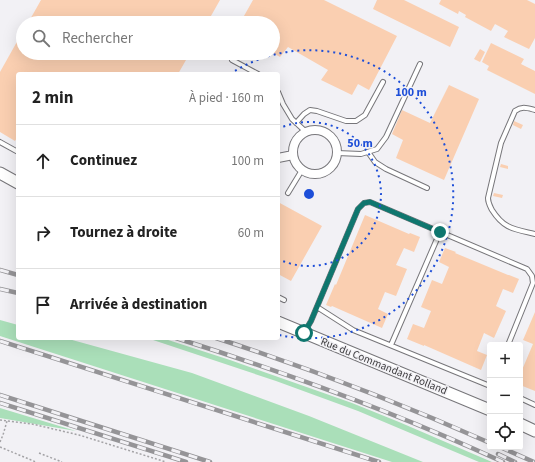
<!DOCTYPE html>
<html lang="fr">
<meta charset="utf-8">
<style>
:root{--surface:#fff;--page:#f2f2f2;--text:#222;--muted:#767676;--line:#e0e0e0}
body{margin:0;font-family:"Source Sans 3",sans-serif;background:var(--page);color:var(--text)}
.controls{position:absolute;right:12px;bottom:12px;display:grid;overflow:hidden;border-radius:4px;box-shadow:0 4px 16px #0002}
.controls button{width:36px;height:36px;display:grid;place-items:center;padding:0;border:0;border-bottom:1px solid var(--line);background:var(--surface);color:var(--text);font:20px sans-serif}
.stop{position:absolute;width:12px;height:12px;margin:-9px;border:3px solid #0f766e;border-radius:50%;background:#fff}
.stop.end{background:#0f766e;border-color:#fff;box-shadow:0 1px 4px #0008}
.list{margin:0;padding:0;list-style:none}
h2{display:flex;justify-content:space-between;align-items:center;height:52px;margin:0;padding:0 16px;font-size:17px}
h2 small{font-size:13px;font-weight:400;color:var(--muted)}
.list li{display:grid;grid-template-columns:26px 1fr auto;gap:12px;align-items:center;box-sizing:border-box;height:72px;padding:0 16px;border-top:1px solid var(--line)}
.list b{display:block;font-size:15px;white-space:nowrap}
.list em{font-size:13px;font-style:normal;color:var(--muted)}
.icon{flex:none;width:22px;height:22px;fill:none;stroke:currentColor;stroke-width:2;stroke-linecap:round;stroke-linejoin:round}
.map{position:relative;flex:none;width:535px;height:462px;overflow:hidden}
.search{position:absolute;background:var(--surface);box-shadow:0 4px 16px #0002;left:16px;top:16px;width:264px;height:44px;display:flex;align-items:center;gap:10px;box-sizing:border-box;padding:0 14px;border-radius:22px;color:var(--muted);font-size:15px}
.panel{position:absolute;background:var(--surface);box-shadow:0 4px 16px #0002;left:16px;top:72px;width:264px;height:268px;border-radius:4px}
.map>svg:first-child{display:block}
</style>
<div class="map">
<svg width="535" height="462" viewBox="0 0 535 462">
<rect width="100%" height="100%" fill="#f2f1f5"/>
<!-- green -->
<path fill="#aadfb9" d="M0 320 18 325V338H65L192 373 309 416 423 462H392L0 336Z
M147 338H162L230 360 352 403 399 422 492 462H479L358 411 276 381Z
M0 408 76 431 0 418Z"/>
<!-- building -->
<path fill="#facfb1" d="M41 0H220L207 23H28Z
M253 0H324L397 36 369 90 358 84 352 95 321 80 328 70 288 47 280 57 273 53V23H240Z
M377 0H404L459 27 450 47 373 9Z
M441 0H527L535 4V38L529 49 504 37 508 31 495 24 491 31 465 17 466 15 459 11 458 14 439 4Z
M23 31V53H190L178 74H18V136L15 141 0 132V72Z
M491 43 524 59 521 64 535 71V94L487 70 489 66 482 62Z
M480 49 485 52 480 62 474 59Z
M449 85 479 99 444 180 396 158 403 140 392 134 402 110 430 123Z
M514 121 523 125 521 129 513 125Z
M501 164 508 166V169L500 167Z
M494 193 503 195 502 198 493 196Z
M278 202 322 226 291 281 278 274Z
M365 215 409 234 410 233 420 237 414 252 404 248 396 265 407 269 396 296 385 292 378 309 388 314 382 328 332 306 331 307 326 305 335 284 336 285Z
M445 248 456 252 455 253 508 275H509L519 279 513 293 503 289 496 306 506 311 494 338 484 333 477 351 487 355 481 370 424 345V346L407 339 413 324 424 328 431 311 421 307 432 280 442 284 449 267 439 262Z
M535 312V391L520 385V369L522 370 533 344 523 340Z"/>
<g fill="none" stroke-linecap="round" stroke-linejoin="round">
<defs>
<path id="lane" d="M232 60 258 74
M278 92 283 104 292 119 305 131
M535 110C527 108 522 106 515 111L501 143 488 198C488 203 490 206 492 210 504 229 514 229 535 234
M296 123 304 114 310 110 317 111 346 121H356L365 115 383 82
M0 142 18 152
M368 152 375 162 386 169 427 188
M337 153 361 154 377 149 386 137 420 64
M288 193 302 170
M278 297 284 300
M317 307 353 330 490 386
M304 333 311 321 358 209 364 203 370 202 527 269 532 276 533 283 508 345
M391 345 440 232
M520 398 535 405"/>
<path id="street" d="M293 152a22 22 0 1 1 44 0a22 22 0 1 1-44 0Z
M278 158 293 155"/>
<path id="secondary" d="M0 173 18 183
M278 322 490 410
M520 424 535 431"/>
</defs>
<!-- lane casing -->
<use href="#lane" stroke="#77767a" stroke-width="6"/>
<!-- street casing -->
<use href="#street" stroke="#77767a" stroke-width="10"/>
<!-- secondary casing -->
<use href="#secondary" stroke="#77767a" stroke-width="13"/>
<!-- path -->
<path stroke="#a4a3a6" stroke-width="1.5" stroke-dasharray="2 2" stroke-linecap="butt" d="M0 420 32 424 79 435 166 462
M0 442 3 435 7 421
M0 447 36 462
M39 453 62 462"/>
<!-- lane -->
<use href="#lane" stroke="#fff" stroke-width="4"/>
<!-- street -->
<use href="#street" stroke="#fff" stroke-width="8"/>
<!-- secondary -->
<use href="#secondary" stroke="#fff" stroke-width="11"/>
<defs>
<path id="rail" d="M0 270 18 275
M0 289 18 293
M176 338C287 373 397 413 503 462
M216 338C309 368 400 403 490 443
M0 341 379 462
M0 395 210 462
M0 403 186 462
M500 447 534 462
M498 454 515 462"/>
</defs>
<!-- rail casing -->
<use href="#rail" stroke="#959497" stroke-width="4.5"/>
<!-- rail -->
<use href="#rail" stroke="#f2f1f5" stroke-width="3" stroke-dasharray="9" stroke-linecap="butt"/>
</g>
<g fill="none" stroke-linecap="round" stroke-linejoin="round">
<!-- route -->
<path stroke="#0f766e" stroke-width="5" d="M304 333 311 321 358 209 364 203 370 202 440 232"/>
</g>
<!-- distance rings -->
<g fill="none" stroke="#1d4ed8" stroke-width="2" stroke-dasharray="2 4">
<path d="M278 129A72 72 0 1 1 278 259"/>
<path d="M230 74A144 144 0 1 1 279 335"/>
</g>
<g text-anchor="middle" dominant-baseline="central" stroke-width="3" stroke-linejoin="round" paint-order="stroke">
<!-- street labels -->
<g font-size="11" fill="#3d3c3e" stroke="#f2f1f5">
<text transform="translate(384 366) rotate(22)">Rue du Commandant Rolland</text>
</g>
</g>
<circle cx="309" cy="194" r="6" fill="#1d4ed8" stroke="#f2f1f5" stroke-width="2"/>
<g font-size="12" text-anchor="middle" font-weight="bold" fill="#1d4ed8" stroke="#f2f1f5" stroke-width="3" stroke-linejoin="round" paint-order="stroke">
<text x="411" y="96">100 m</text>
<text x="360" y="147">50 m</text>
</g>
</svg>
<div class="controls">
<button>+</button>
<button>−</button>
<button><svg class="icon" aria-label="locate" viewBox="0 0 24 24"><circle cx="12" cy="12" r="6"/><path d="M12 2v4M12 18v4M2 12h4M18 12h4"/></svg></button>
</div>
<div class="stop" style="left:304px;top:333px"></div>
<div class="stop end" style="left:440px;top:232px"></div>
<div class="search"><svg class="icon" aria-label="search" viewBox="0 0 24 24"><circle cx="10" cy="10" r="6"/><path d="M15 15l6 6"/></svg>Rechercher</div>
<section class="panel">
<h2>2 min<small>À pied · 160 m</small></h2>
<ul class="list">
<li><svg class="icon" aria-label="ahead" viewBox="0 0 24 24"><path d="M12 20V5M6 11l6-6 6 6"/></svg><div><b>Continuez</b></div><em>100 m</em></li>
<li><svg class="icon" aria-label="right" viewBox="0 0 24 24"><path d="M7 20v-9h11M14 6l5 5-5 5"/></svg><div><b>Tournez à droite</b></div><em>60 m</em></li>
<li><svg class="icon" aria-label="arrive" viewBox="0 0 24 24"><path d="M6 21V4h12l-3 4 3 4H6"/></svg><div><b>Arrivée à destination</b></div></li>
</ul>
</section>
</div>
